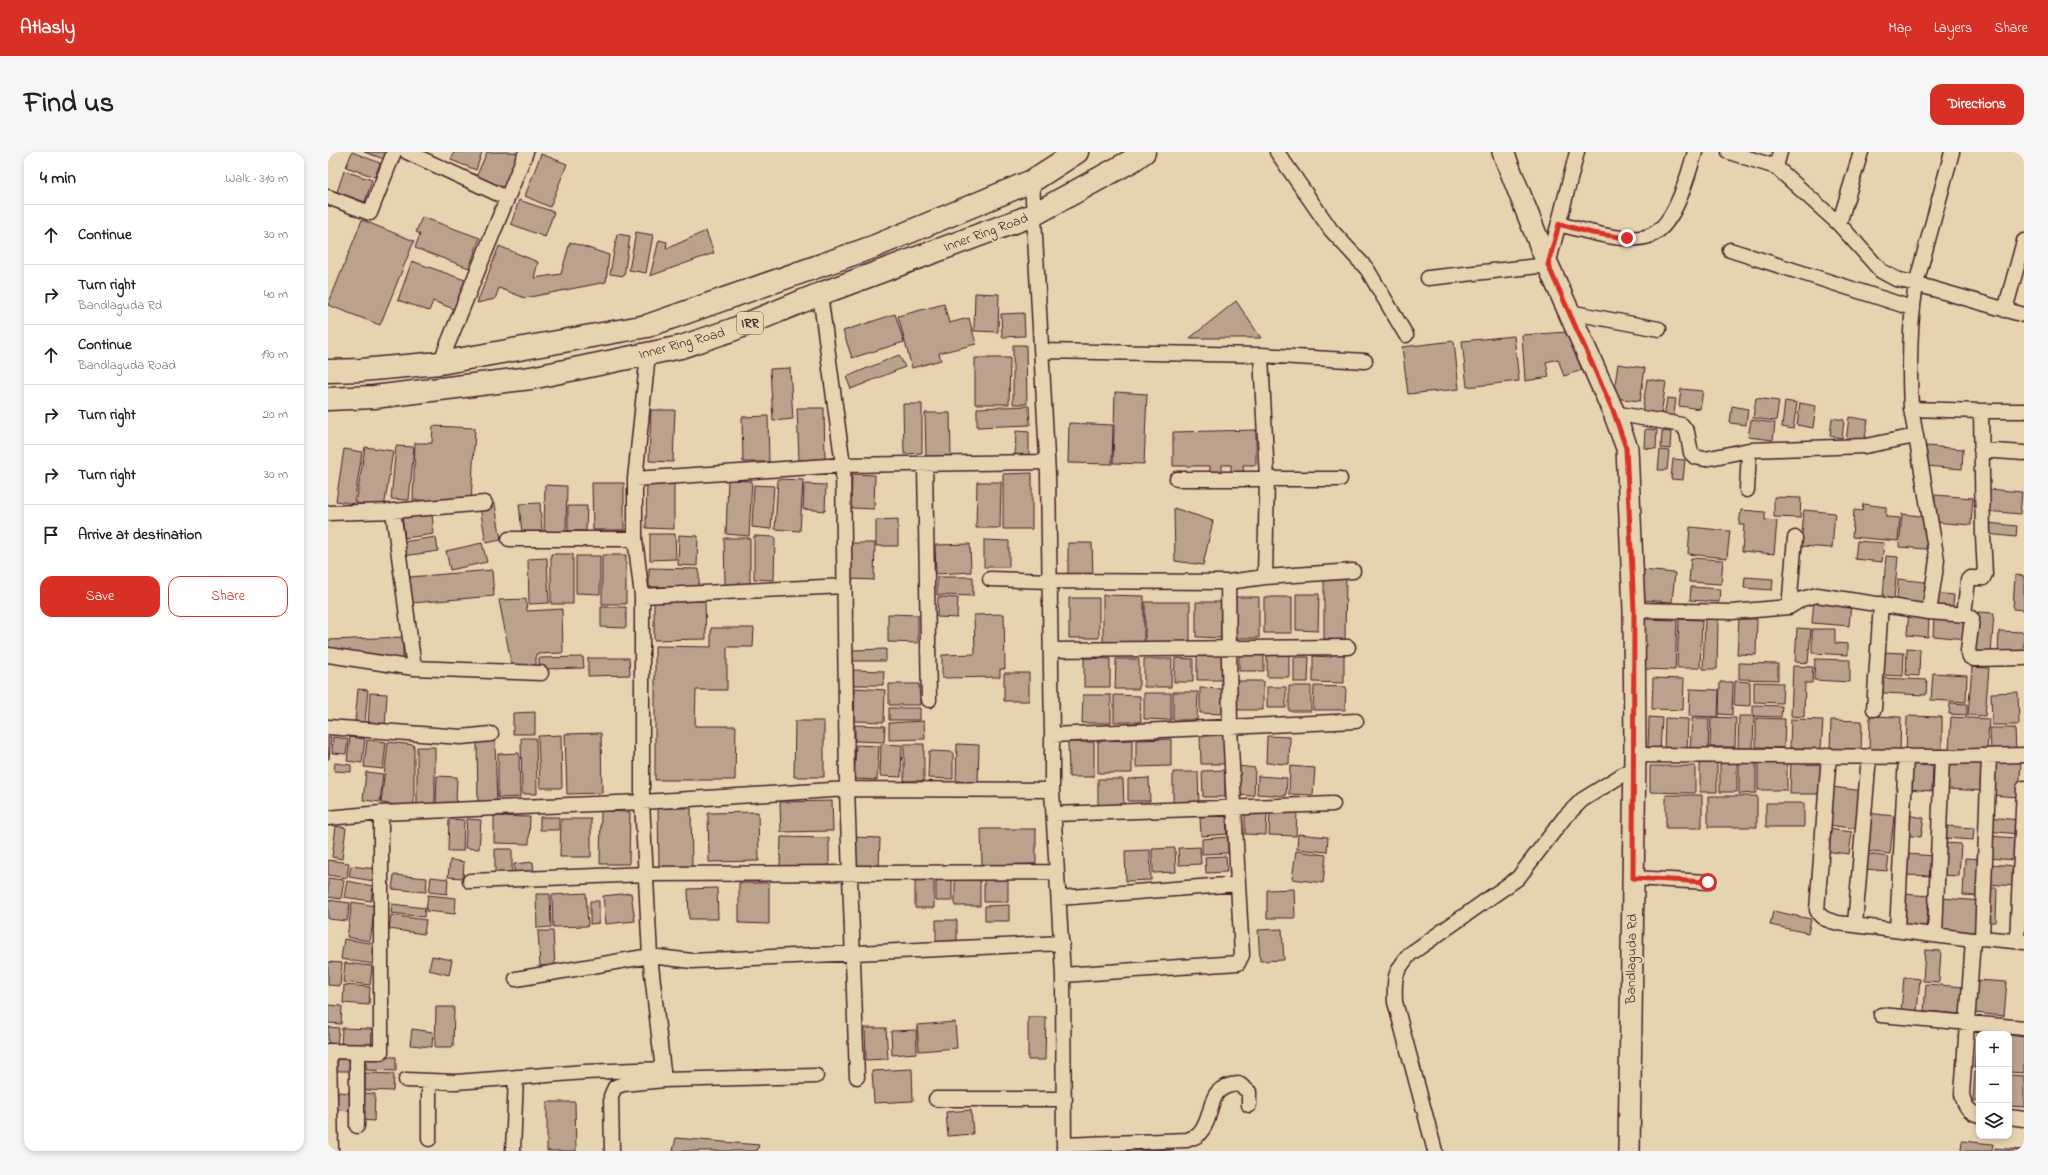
<!DOCTYPE html>
<meta charset="utf-8">
<style>
:root{--surface:#fff;--page:#f6f6f6;--text:#202124;--muted:#757577;--line:#e0e0e0;--accent:#d93025}
body{margin:0;font-family:"Indie Flower",sans-serif;background:var(--page);color:var(--text)}
.controls{position:absolute;right:12px;bottom:12px;display:grid;overflow:hidden;border-radius:8px;box-shadow:0 2px 6px #0003}
.controls button{width:36px;height:36px;display:grid;place-items:center;padding:0;border:0;border-bottom:1px solid var(--line);background:var(--surface);color:var(--text);font:20px sans-serif}
.stop{position:absolute;width:12px;height:12px;margin:-9px;border:3px solid #d93025;border-radius:50%;background:#fff}
.stop.end{background:#d93025;border-color:#fff;box-shadow:0 1px 4px #0008}
.list{margin:0;padding:0;list-style:none}
h2{display:flex;justify-content:space-between;align-items:center;height:52px;margin:0;padding:0 16px;font-size:17px}
h2 small{font-size:13px;font-weight:400;color:var(--muted)}
.list li{display:grid;grid-template-columns:26px 1fr auto;gap:12px;align-items:center;box-sizing:border-box;height:60px;padding:0 16px;border-top:1px solid var(--line)}
.list b{display:block;font-size:15px;white-space:nowrap}
.list p{margin:0;font-size:13px;white-space:nowrap;color:var(--muted)}
.list em{font-size:13px;font-style:normal;color:var(--muted)}
.actions{display:flex;gap:8px;padding:12px 16px}
.actions a{flex:1;padding:9px 0;border:1px solid var(--accent);border-radius:12px;text-align:center;font-size:14px;color:var(--accent)}
.actions .main{background:var(--accent);color:#fff}
.icon{flex:none;width:22px;height:22px;fill:none;stroke:currentColor;stroke-width:2;stroke-linecap:round;stroke-linejoin:round}
.map{position:relative;flex:none;width:1696px;height:999px;overflow:hidden;border-radius:12px}
header{display:flex;align-items:center;gap:24px;box-sizing:border-box;height:56px;padding:0 20px;background:var(--accent);color:#fff}
header strong{font-size:19px}
nav{display:flex;gap:22px;margin-inline-start:auto;font-size:14px}
.intro{display:flex;align-items:center;justify-content:space-between;box-sizing:border-box;height:96px;padding:0 24px}
h1{margin:0;font-size:28px}
.button{padding:10px 18px;border-radius:12px;background:var(--accent);color:#fff;font-size:14px;font-weight:700}
main{display:flex;gap:24px;padding:0 24px}
aside{flex:1;background:var(--surface);border-radius:12px;box-shadow:0 2px 6px #0003}
.map>svg:first-child{display:block}
</style>
<header>
<strong>Atlasly</strong>
<nav><a>Map</a><a>Layers</a><a>Share</a></nav>
</header>
<div class="intro"><h1>Find us</h1><a class="button">Directions</a></div>
<main>
<aside>
<h2>4 min<small>Walk · 310 m</small></h2>
<ul class="list">
<li><svg class="icon" aria-label="ahead" viewBox="0 0 24 24"><path d="M12 20V5M6 11l6-6 6 6"/></svg><div><b>Continue</b></div><em>30 m</em></li>
<li><svg class="icon" aria-label="right" viewBox="0 0 24 24"><path d="M7 20v-9h11M14 6l5 5-5 5"/></svg><div><b>Turn right</b><p>Bandlaguda Rd</p></div><em>40 m</em></li>
<li><svg class="icon" aria-label="ahead" viewBox="0 0 24 24"><path d="M12 20V5M6 11l6-6 6 6"/></svg><div><b>Continue</b><p>Bandlaguda Road</p></div><em>190 m</em></li>
<li><svg class="icon" aria-label="right" viewBox="0 0 24 24"><path d="M7 20v-9h11M14 6l5 5-5 5"/></svg><div><b>Turn right</b></div><em>20 m</em></li>
<li><svg class="icon" aria-label="right" viewBox="0 0 24 24"><path d="M7 20v-9h11M14 6l5 5-5 5"/></svg><div><b>Turn right</b></div><em>30 m</em></li>
<li><svg class="icon" aria-label="arrive" viewBox="0 0 24 24"><path d="M6 21V4h12l-3 4 3 4H6"/></svg><div><b>Arrive at destination</b></div></li>
</ul>
<div class="actions"><a class="main">Save</a><a>Share</a></div>
</aside>
<div class="map">
<svg width="1696" height="999" viewBox="0 0 1696 999">
<rect width="100%" height="100%" fill="#e6d4b1"/>
<filter id="ink" filterUnits="userSpaceOnUse"><feTurbulence type="fractalNoise" baseFrequency=".025" numOctaves="2"/><feDisplacementMap in="SourceGraphic" scale="8" xChannelSelector="R" yChannelSelector="G"/><feConvolveMatrix kernelMatrix="1 2 1 2 8 2 1 2 1" color-interpolation-filters="sRGB"/></filter>
<g filter="url(#ink)">
<!-- building -->
<path fill="#baa28c" stroke="#4a1f2b" d="M24 0 52 11 47 25 18 15Z
M36 0H58L56 7Z
M126 0H154L148 18 123 8Z
M159 0H186L194 4 176 44 146 30Z
M213 2 239 12 222 55 197 44Z
M16 19 44 28 37 50 9 40Z
M191 48 226 60 217 85 183 72Z
M94 65 152 86 141 116 87 96 92 82 88 80Z
M34 68 86 89 52 173 0 153Z
M378 79 386 101 322 124 331 88 339 90 338 97Z
M308 80 325 83 318 121 301 118Z
M289 82 302 84 296 124 282 122Z
M242 90 281 103 278 130 197 146 171 136 167 147 149 151 171 94 210 110 206 126 233 122Z
M84 109 137 128 126 157 105 149 101 159 70 148Z
M647 141 671 142 670 180 646 179Z
M908 149 933 186H862Z
M616 152 621 171 641 166 648 192 611 201 613 208 584 216 570 164Z
M696 161 697 184 674 185 673 162Z
M567 162 576 190 524 206 515 179Z
M1239 180 1254 218 1236 224 1230 207 1218 210 1221 225 1197 229 1194 183Z
M1186 184 1191 229 1139 235 1134 189Z
M1126 189 1131 237 1080 242 1074 195Z
M685 193H698L699 252H685Z
M571 203 577 215 523 237 518 225Z
M647 206H682L681 252H647Z
M1290 212 1317 216 1312 249 1285 246Z
M462 216 465 267 445 269 442 217Z
M1319 227 1338 230 1333 263 1314 260Z
M1353 237 1375 239 1372 257 1351 254Z
M787 240 819 242 816 312 785 311Z
M1339 246 1348 247 1345 268 1336 267Z
M1428 246 1451 249 1448 269 1425 266Z
M1457 249 1469 251 1465 277 1454 275Z
M1472 251 1488 254 1485 276 1469 273Z
M575 252H594V301L576 302Z
M701 254 702 273 649 275V256Z
M1404 254 1420 257 1418 273 1402 271Z
M469 256H496L497 307 471 308Z
M323 258H347L345 310 321 309Z
M597 261H622L623 305 598 306Z
M440 264 441 310H415L414 265Z
M1521 265 1540 268 1536 291 1518 289Z
M1504 266 1516 268 1514 286 1502 284Z
M1423 268 1447 271 1445 288 1420 285Z
M741 271 785 273 784 312 740 311Z
M105 274 147 276 143 350 85 348 87 291H104Z
M1317 277 1329 278 1328 297 1316 296Z
M928 278V313H915L916 322H903V313H894V323H882V314H845V280Z
M688 279 701 280V305L687 304Z
M1334 279 1343 280 1342 297 1333 296Z
M68 294 86 295 81 348 63 347Z
M1598 294 1635 297 1634 317 1597 314Z
M37 295 65 299 56 356 28 351Z
M16 297 34 300 26 352 8 349Z
M1332 298 1341 299 1339 318H1330Z
M1345 307 1357 308 1355 328 1343 327Z
M704 321V377H675V322Z
M524 322 547 323 546 357 523 356Z
M450 327 475 328 472 379 447 377Z
M400 328 424 329 421 384 398 382Z
M319 329 346 330V377L318 376Z
M649 330H673L672 376H648Z
M264 331H296V378H265Z
M476 332 498 333 497 359 475 357Z
M217 333 239 334 238 382H216Z
M426 333 446 334 443 377 424 375Z
M1659 337 1694 340 1692 362 1658 359Z
M1607 343 1645 346 1643 373 1605 370Z
M1446 345 1473 346 1472 366 1446 365Z
M212 351 214 379 194 381 191 352Z
M167 352 173 388 158 391 152 355Z
M1535 352 1558 355V365L1572 366 1570 389 1524 385 1526 358 1534 359Z
M240 354H259L258 379H240Z
M846 356 885 369 875 413 847 409Z
M1413 358 1437 360V368L1449 369 1446 402 1414 399 1416 373H1411Z
M1476 358 1507 361 1504 396 1473 394Z
M104 362 106 382 77 386 74 365Z
M1574 362 1601 365 1598 397 1571 395Z
M570 367V394H548V368Z
M1660 371 1689 374 1688 385 1659 382Z
M1362 375 1402 379 1399 406 1360 402Z
M322 382H347L348 407 322 408Z
M351 383 370 384 369 414 350 413Z
M426 384 447 385 446 428 426 427Z
M108 385 110 399 76 404 74 390Z
M396 386H422V432L397 433Z
M656 388 681 389V415H656Z
M1529 389 1556 391 1554 410 1527 407Z
M154 391 159 410 122 418 118 399Z
M521 391H547L546 428 520 427Z
M740 391H764L765 424H740Z
M642 392 643 420 608 422 607 393Z
M223 402H245V452H223Z
M274 403H298V452H274Z
M248 404H272V442L248 441Z
M1558 404 1570 405 1566 447 1555 446Z
M219 406 221 451 201 452 200 407Z
M1363 406 1395 408 1393 432 1361 430Z
M321 416 371 417V435H321Z
M164 418 166 444 84 451 82 425Z
M1314 418 1347 421 1344 450 1312 448Z
M1687 423 1696 424V458L1685 457Z
M609 425H645V444L609 443Z
M996 425H1018L1017 488 996 487Z
M1417 425 1445 427 1444 438 1416 436Z
M1570 427 1597 430 1595 453 1569 450Z
M1363 435 1392 437 1391 450 1362 448Z
M1605 441 1626 443 1624 461 1604 459Z
M968 442H991L990 479 968 478Z
M775 443 816 444V493L775 492Z
M610 445 630 446 629 466 609 465Z
M906 445H931V486H906Z
M936 445H964V481H936Z
M741 446H771V486H741Z
M198 447 199 459 234 457 235 501 208 502V514L184 515 171 448Z
M1486 448 1523 451 1521 474 1484 471Z
M377 449 378 487 326 488V450Z
M817 450H862V493H817Z
M868 450H893V486L868 485Z
M273 455H298V476L273 475Z
M1581 457 1594 459 1593 466 1601 467 1600 485 1579 483Z
M1650 460 1666 461 1663 502 1642 500 1649 478Z
M560 462 590 463V491L560 490Z
M676 462 677 517H672V525L614 526V503L647 502 646 463Z
M1606 465 1640 468 1639 487 1605 484Z
M1377 466 1390 467 1389 517H1375Z
M1317 467 1349 468 1347 518 1315 517Z
M1351 467 1374 468 1372 516H1349Z
M1411 467H1429L1428 503 1409 502Z
M383 476H426L425 495H399V538H368L367 574H408L407 628H327V494L383 495Z
M1469 476 1483 477 1480 511 1467 510Z
M1484 477H1507V491L1520 492V503L1484 501Z
M1671 479 1696 480V503L1670 502Z
M75 485V508L0 497V488Z
M1579 496 1592 497 1591 524 1578 523Z
M558 497V509H524V498Z
M939 498 961 499V525H939Z
M911 499 936 500V519H911Z
M1554 500 1576 501 1575 524 1553 523Z
M1003 501H1016V531L985 530V504L1003 505Z
M869 502H895V528H869Z
M255 505 256 516 211 517V506Z
M966 505H981L980 530H966Z
M260 506H301L302 523 260 524Z
M756 506 782 507V535H756Z
M847 506 865 507V530H846Z
M788 507H811V537H787Z
M816 507H844L843 535H816Z
M1487 507 1522 508V530L1486 528Z
M1411 511 1450 512V528L1411 527Z
M1465 514 1485 515 1484 531H1477L1476 565 1463 564Z
M1644 515 1661 516 1657 564 1640 563Z
M523 518 556 519 555 533H523Z
M676 521H701V549H676Z
M1605 521 1639 523 1638 550 1603 548Z
M1325 526 1356 527 1355 558 1324 557Z
M1555 526 1599 528 1598 543 1555 541Z
M908 529H935V558H907Z
M1407 529 1422 530V554L1406 553Z
M1392 530H1405L1404 563 1391 562Z
M1426 530 1455 531 1454 551 1426 550Z
M561 532H591L592 553H561Z
M961 534H983V559H961Z
M986 534 1018 535 1017 558H985Z
M939 535H958V556H939Z
M527 536 557 538 556 570 526 569Z
M872 536 895 537V562L872 561Z
M30 537 40 538 37 570H27Z
M1362 537 1391 538 1390 565 1361 564Z
M845 540H870L869 568H845Z
M1690 540 1691 573H1664L1663 541Z
M42 541 59 542 57 575 40 574Z
M816 541H843V568L816 567Z
M755 543H783V571H754Z
M786 543 812 544 813 570H786Z
M1622 551 1639 552V563L1621 562Z
M1425 553 1454 554 1453 565 1425 564Z
M561 556H592V568H561Z
M207 560V582H185V561Z
M1411 564H1426L1425 596H1410Z
M1542 564 1573 565 1572 599 1541 598Z
M1579 564 1614 565V602H1578Z
M1321 565 1334 566 1332 599H1320Z
M1383 565 1408 566 1407 595H1382Z
M1623 565 1661 567 1659 600 1621 598Z
M1337 566 1360 567 1359 601 1336 600Z
M1364 566H1381L1380 600 1362 599Z
M1428 566 1457 567 1456 596 1428 595Z
M1463 567 1495 568 1493 597 1462 596Z
M1503 568 1534 569 1533 600 1502 599Z
M467 569H496V625H466Z
M596 569 597 587 561 588V571Z
M527 573 557 574 556 590 527 589Z
M1662 576H1687L1688 599 1663 600Z
M273 581 274 641 239 642 237 582Z
M872 582H897V612H873Z
M233 583 234 636H212L210 584Z
M939 584 962 585 961 612 938 611Z
M0 585H3L1 607H0Z
M5 585 20 587 18 602 4 601Z
M22 585 37 587 34 611 19 609Z
M193 586H208L209 642H194Z
M843 587V614L808 615V588Z
M39 588 58 590 55 617 36 615Z
M804 588V621H770V589Z
M149 589H167L169 653H150Z
M60 590 86 593V655L53 651Z
M740 590H766V625H741Z
M553 592 574 593 573 625 552 624Z
M576 592H596V629H576Z
M629 592 651 593 650 630 628 629Z
M528 593 551 594 549 628 526 627Z
M89 595H107V654L89 653Z
M601 599 625 600V627L600 626Z
M191 601 192 645 170 646V602Z
M1430 605H1459V638H1430Z
M1463 606H1497V642H1462Z
M1620 606 1659 608 1658 639 1619 637Z
M1392 607 1409 608V640H1392Z
M1411 607H1428V641L1411 642Z
M1663 607 1693 609 1691 645 1661 643Z
M1372 608H1389V640H1372Z
M7 611 23 613V620L6 619Z
M1582 612 1605 614 1604 639 1580 637Z
M910 614 927 616 926 644 908 643Z
M962 614 987 616 985 643 961 642Z
M1322 614H1367V641L1322 640Z
M897 618V645H875L874 619Z
M38 620 55 622 52 650 35 648Z
M845 620H870L871 655H845Z
M109 624 129 625 128 652H108Z
M930 624 959 626 958 644 929 642Z
M821 626 822 649H800V627Z
M770 627H795L796 655H770Z
M1504 635 1536 639 1532 677 1499 673Z
M1338 643H1374V676H1338Z
M1380 644H1429V675H1380Z
M504 649 505 679 453 680 452 650Z
M1438 651H1476V675H1438Z
M330 656H363L364 715H331Z
M942 657 969 658 968 684 941 683Z
M273 659 302 660 301 712H272Z
M430 660 431 709 381 710 380 661Z
M917 660H939L938 683 917 682Z
M1539 661 1566 664 1562 702 1535 699Z
M898 663 899 682 873 684 872 665Z
M1578 663 1596 666 1593 685 1576 683Z
M166 664 202 665 201 692 166 691Z
M212 665H231V678H212Z
M1660 665 1692 668 1691 682 1659 679Z
M121 667 136 668 135 699H120Z
M139 667 153 668 151 697 137 696Z
M233 667H263V705H232Z
M8 674 18 676 14 707 4 705Z
M1618 674 1646 676 1645 688 1617 686Z
M653 677H708V712L654 713Z
M1499 677 1524 680 1521 702 1497 699Z
M970 682 1000 685 999 700 969 697Z
M1660 684 1690 686 1688 708 1659 706Z
M453 685 501 686V715L452 714Z
M524 685 552 686 551 716 523 715Z
M900 685V701L874 702V687Z
M1615 691 1633 692 1631 724 1613 723Z
M872 695 873 712 851 713 850 696Z
M847 696 848 720 825 721 824 697Z
M167 697H184V725H167Z
M822 698 823 728 798 729 797 699Z
M968 699 998 703 995 731 964 727Z
M1539 702 1561 705 1559 719 1537 717Z
M1578 702 1607 704 1606 724 1576 723Z
M898 704 899 720 878 721 877 705Z
M1637 706 1656 707 1654 744 1635 743Z
M0 708 21 711 19 726 0 723Z
M122 708 136 710 135 726 120 725Z
M205 710 206 723 187 726 186 712Z
M1661 712 1689 714 1687 734 1660 732Z
M23 714 48 717 46 729 21 725Z
M66 723 99 726 98 740 64 737Z
M103 725 120 727 119 742 101 740Z
M0 726 16 728 13 747 0 745Z
M608 726H624V749H608Z
M627 726H652V754H627Z
M587 727H606V756H587Z
M656 728H680V750H656Z
M19 729 45 734 43 749 16 745Z
M411 731H441V772L411 771Z
M389 736 390 767H361L360 737Z
M1659 736H1669L1668 770H1657Z
M966 737 967 766H939V738Z
M258 741 260 774 225 775 224 743Z
M303 741 307 769 278 772 275 744Z
M208 742H222L223 775 209 776Z
M1576 742 1601 744 1598 779 1573 777Z
M100 743 128 746 127 762 98 759Z
M1613 746 1654 749 1652 782 1611 779Z
M0 748 22 751 19 769 0 767Z
M262 749H271V771L262 772Z
M24 750 47 754 42 789 19 785Z
M64 752 97 756 96 765 63 761Z
M681 753V769H657V754Z
M1445 759 1483 767 1480 781 1442 773Z
M63 763 98 768 96 782 61 777Z
M608 768H629V795H608Z
M954 777 956 808 932 809 930 778Z
M210 779H225L227 813 212 814Z
M16 787 48 792 45 812 13 807Z
M1597 798 1613 799 1611 830 1595 829Z
M104 804 124 808 121 823 101 818Z
M0 810 14 811 12 834 0 833Z
M17 811 44 814 42 833 15 830Z
M1576 825 1592 827 1589 860 1573 859Z
M1649 828 1679 830 1676 864 1647 861Z
M1598 832 1636 835 1634 862 1596 859Z
M16 833 42 835 41 853 15 851Z
M0 853 14 854 13 872 0 871Z
M108 855H126L125 895H107Z
M700 865H718L717 908H700Z
M627 870 629 896 591 899 589 873Z
M0 875 11 876 9 893 0 892Z
M14 876 44 877 43 897 13 896Z
M537 876H558L560 907 538 908Z
M84 877 105 880 104 895 82 893Z
M588 878 589 901 564 903 563 879Z
M1649 882H1651V916H1646Z
M1681 883 1696 885V921L1681 920Z
M38 904 68 905V919L38 918Z
M9 907 26 908 25 919H9Z
M584 917 585 949 546 951 544 919Z
M1647 920H1651V949H1645Z
M37 921 66 922 65 939 37 938Z
M1681 923 1696 924V955L1681 954Z
M10 940 24 941 23 959 9 958Z
M36 941 47 942 46 969 35 968Z
M219 950H247L248 999H219Z
M643 958 645 982 620 984 618 960Z
M348 986 431 993 429 999H345Z
M1634 989 1665 992 1664 999H1633Z
M1667 996 1696 998V999H1667Z
M846 997V999H772Z"/>
<g fill="none" stroke-linecap="round" stroke-linejoin="round">
<defs>
<path id="street" d="M79 0 179 46
M949 0 1003 78 1039 117 1078 183
M1401 0 1448 15 1511 72 1553 119 1568 127 1588 132C1581 174 1581 215 1583 257
M1624 0 1588 132 1696 163
M1448 15 1452 0
M704 29 720 323 724 583V638L735 823 736 999
M0 45 42 61 66 0
M1231 72C1254 78 1298 92 1321 84 1347 75 1360 23 1367 0
M1511 72 1533 0
M1402 98 1584 156
M1100 126 1220 113 1249 0
M492 142 515 313 519 637 529 925
M1677 158 1696 89
M1241 160 1331 177
M714 199 933 203 1037 209
M933 203 939 327 937 425
M112 211 198 0
M1653 259H1696
M1286 261 1354 273 1359 280 1363 301 1367 305 1377 307 1421 298 1537 294 1588 284 1583 257 1653 259 1655 384 1657 422 1655 426H1642L1640 428 1636 463
M1588 284 1609 408 1601 460
M1653 298 1696 301
M597 313 601 548
M307 327 515 313 719 310
M849 327H1012
M1419 338 1421 298
M65 359 86 516
M0 361 65 359 157 351
M1467 386 1461 455 1474 447 1489 443 1601 460 1639 463 1644 467 1640 499 1642 505 1646 507 1696 506
M181 387H307
M662 427 722 429 900 430 937 425 1025 419
M900 430 902 575 910 732
M314 444 516 434
M1306 458 1404 460 1461 455
M723 498 1020 495
M0 503 86 516 213 521
M1546 557 1553 452
M0 575 133 585 163 582
M724 583 1028 569
M1307 603 1614 605 1696 603
M1501 603 1489 758C1493 768 1501 768 1510 771L1645 788 1654 786 1696 790
M726 662 1005 652
M0 666 53 661 314 650 519 637 724 638
M1305 726 1380 730
M142 729 318 722 728 720
M731 746 910 732 914 803 910 811 735 823
M1527 772 1541 604
M1569 778 1578 604
M1607 782 1614 605
M1654 786 1661 604
M1645 788 1634 942C1636 953 1640 960 1651 963
M1689 789 1696 636
M188 827 322 804 364 809 734 791
M1553 863 1696 876
M0 899 53 900V661
M1 899 3 999
M29 900V974
M78 928 128 930 257 920 335 917
M336 928 488 924
M608 947H737
M1681 965 1696 967
M101 987V930
M736 993 859 988C863 986 869 985 871 982 889 963 875 934 911 932L921 940V953
M185 999 188 925
M284 999 283 944 287 935 295 932 336 928 322 804 314 650V444L307 387V327L320 202
M1107 999 1067 850C1066 825 1066 821 1082 802L1190 726 1236 666 1254 648 1307 615"/>
<path id="secondary" d="M1175 0 1220 113 1286 261 1299 296 1306 458 1307 603 1301 999"/>
<path id="highway" d="M0 219 33 218 112 211 319 174 545 95 704 29 749 0
M0 247 46 245 203 226 353 195 404 178 492 142 705 63 805 8 816 0"/>
</defs>
<!-- street casing -->
<use href="#street" stroke="#4a1f2b" stroke-width="17"/>
<!-- secondary casing -->
<use href="#secondary" stroke="#4a1f2b" stroke-width="24"/>
<!-- highway casing -->
<use href="#highway" stroke="#4a1f2b" stroke-width="25"/>
<!-- street -->
<use href="#street" stroke="#e6d4b1" stroke-width="14"/>
<!-- secondary -->
<use href="#secondary" stroke="#e6d4b1" stroke-width="21"/>
<!-- highway -->
<use href="#highway" stroke="#e6d4b1" stroke-width="22"/>
</g>
</g>
<g fill="none" stroke-linecap="round" stroke-linejoin="round" filter="url(#ink)">
<!-- route -->
<path stroke="#d93025" stroke-width="5" d="M1299 86 1264 81 1231 72 1220 113 1286 261 1298 296 1306 458 1305 726 1380 730"/>
</g>
<g text-anchor="middle" dominant-baseline="central" stroke-width="4" stroke-linejoin="round" paint-order="stroke">
<!-- shield labels -->
<rect fill="#e6d4b1" stroke="#795553" stroke-width="1" x="409" y="160" width="26" height="22" rx="3"/>
<g font-size="13" font-weight="bold" fill="#4a1f2b">
<text x="422" y="171">IRR</text>
</g>
<!-- street labels -->
<g font-size="14" fill="#4a1f2b" stroke="#e6d4b1">
<text transform="translate(658 81) rotate(-20)">Inner Ring Road</text>
<text transform="translate(354 192) rotate(-15)">Inner Ring Road</text>
<text transform="translate(1304 807) rotate(-89)">Bandlaguda Rd</text>
</g>
</g>
</svg>
<div class="controls">
<button>+</button>
<button>−</button>
<button><svg class="icon" aria-label="layers" viewBox="0 0 24 24"><path d="M12 4l9 5-9 5-9-5zM3 14l9 5 9-5"/></svg></button>
</div>
<div class="stop" style="left:1380px;top:730px"></div>
<div class="stop end" style="left:1299px;top:86px"></div>
</div>
</main>
